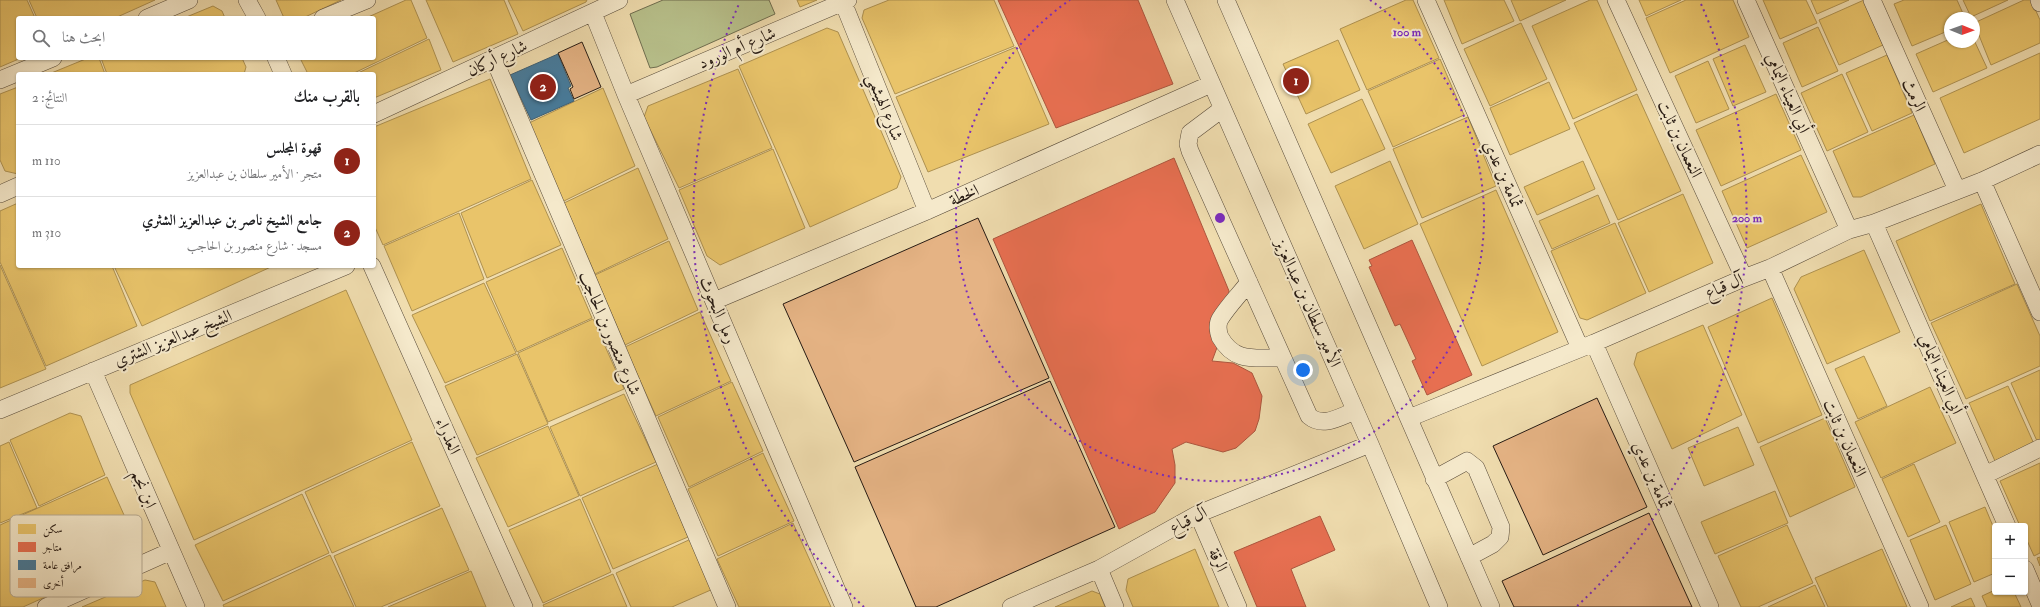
<!DOCTYPE html>
<html lang="ar">
<meta charset="utf-8">
<style>
:root{--surface:#fff;--page:#f6f6f6;--text:#202124;--muted:#757577;--line:#e0e0e0;--accent:#8f2418}
body{margin:0;font-family:"IM FELL Double Pica",Amiri,serif;background:var(--page);color:var(--text);direction:rtl}
.controls{position:absolute;right:12px;bottom:12px;display:grid;overflow:hidden;border-radius:4px;box-shadow:0 1px 3px #0004}
.controls button{width:36px;height:36px;display:grid;place-items:center;padding:0;border:0;border-bottom:1px solid var(--line);background:var(--surface);color:var(--text);font:20px sans-serif}
.compass{position:absolute;left:1944px;top:12px;width:36px;height:36px;border-radius:50%;background:var(--surface);box-shadow:0 1px 3px #0004;rotate:91deg}
.you{position:absolute;left:1303px;top:370px;width:14px;height:14px;margin:-10px;border:3px solid #fff;border-radius:50%;background:#1a73e8;box-shadow:0 0 0 6px #1a73e833}
.badge{display:grid;place-items:center;width:26px;height:26px;border-radius:50%;background:var(--accent);color:#fff;font-size:13px;font-weight:700}
.pin{position:absolute;translate:-50% -50%;border:2px solid #fff;box-shadow:0 1px 4px #0006}
.list{margin:0;padding:0;list-style:none}
h2{display:flex;justify-content:space-between;align-items:center;height:52px;margin:0;padding:0 16px;font-size:17px}
h2 small{font-size:13px;font-weight:400;color:var(--muted)}
.list li{display:grid;grid-template-columns:26px 1fr auto;gap:12px;align-items:center;box-sizing:border-box;height:72px;padding:0 16px;border-top:1px solid var(--line)}
.list b{display:block;font-size:15px;white-space:nowrap}
.list p{margin:0;font-size:13px;white-space:nowrap;color:var(--muted)}
.list em{font-size:13px;font-style:normal;color:var(--muted)}
.icon{flex:none;width:22px;height:22px;fill:none;stroke:currentColor;stroke-width:2;stroke-linecap:round;stroke-linejoin:round}
.map{position:relative;flex:none;width:2040px;height:607px;overflow:hidden;direction:ltr}
.search{position:absolute;background:var(--surface);box-shadow:0 1px 3px #0004;left:16px;top:16px;width:360px;height:44px;display:flex;align-items:center;gap:10px;box-sizing:border-box;padding:0 14px;border-radius:4px;color:var(--muted);font-size:15px}
.panel{position:absolute;background:var(--surface);box-shadow:0 1px 3px #0004;left:16px;top:72px;width:360px;height:196px;border-radius:4px;direction:rtl}
.map>svg:first-child{display:block}
</style>
<div class="map">
<svg width="2040" height="607" viewBox="0 0 2040 607">
<rect width="100%" height="100%" fill="#f0ddaf"/>
<filter id="stains"><feTurbulence type="fractalNoise" baseFrequency=".005" numOctaves="4"/><feColorMatrix values="0 0 0 0 .2 0 0 0 0 .09 0 0 0 0 .02 0 0 0 .5 -.17"/></filter>
<radialGradient id="worn" r=".72"><stop offset=".6" stop-color="#630" stop-opacity="0"/><stop offset="1" stop-color="#630" stop-opacity=".3"/></radialGradient>
<!-- green -->
<path fill="#b8c18c" stroke="#6f6e50" d="M663 0H769L775 14 657 67 650 68 630 14Z"/>
<!-- homes -->
<path fill="#e9c46a" stroke="#ae9150" d="M0 0H27L35 18H18V58H21L0 67Z
M29 0H155L115 18H37Z
M276 0H341L303 18H284Z
M406 0H411L427 38 352 74H308L300 58H374V18H366Z
M426 0H504L518 34 453 62Z
M508 0H587L586 2 523 31Z
M797 0H817L800 7Z
M889 0H994L1014 46 895 94 862 18 864 10Z
M1406 0H1413L1439 58 1367 90 1340 29Z
M1444 0H1504L1514 21 1462 44Z
M1511 0H1566L1520 21Z
M1590 0H1597L1637 90 1573 119 1532 26Z
M1639 0H1681L1646 16Z
M1686 0H1733L1749 37 1670 73 1646 18Z
M1763 0H1806L1817 23 1780 39Z
M1811 0H1849L1817 14Z
M1864 0 1883 45 1839 65 1819 20Z
M1904 0H1957L1965 18H1950V30L1912 46 1894 4Z
M1963 0H2008L1971 17Z
M2024 0H2031L2040 20V43L1991 65 1974 23Z
M213 6 222 11 225 18H184Z
M1521 23 1547 79 1490 106 1464 49Z
M1818 27 1838 71 1802 87 1783 43Z
M827 28 838 32 901 177 897 188 810 227 739 66Z
M429 39 441 70 374 98V74H356Z
M1950 39V42H1974V40L1987 68 1933 92 1916 54Z
M1338 40 1360 90 1306 114 1283 64Z
M1745 45 1766 92 1733 106 1713 59Z
M1016 47 1049 124 928 172 896 97Z
M2040 53V119L1964 153 1940 98Z
M1887 55 1912 113 1872 131 1846 73Z
M88 58H99L105 74H49Z
M101 58H242L246 67 244 74H107Z
M1440 59 1464 115 1393 147 1368 91Z
M1708 61 1729 109 1696 123 1675 76Z
M738 69 772 148 679 188 644 117 648 106Z
M1842 74 1868 132 1827 151 1801 93Z
M490 79 531 179 383 245 374 225V127Z
M1549 82 1570 129 1510 155 1490 108Z
M18 87V174L5 171 0 160V94Z
M603 88 635 166 562 202 529 123Z
M1637 94 1681 191 1618 220 1574 123Z
M1776 94 1801 150 1721 186 1696 130Z
M1362 99 1385 149 1331 173 1308 124Z
M1914 115 1935 164 1861 197H1853L1833 151Z
M1468 117 1496 186 1422 218 1393 149Z
M773 149 805 228 720 265 707 256 679 190Z
M1801 155 1827 212 1747 248 1722 191Z
M1390 161 1418 224 1364 249 1335 186Z
M1583 161 1595 189 1537 215 1524 187Z
M638 168 668 239 595 274 564 203Z
M532 180 561 245 487 278 461 213Z
M1496 190 1558 332 1482 366 1420 224Z
M1683 194 1713 263 1649 292 1618 223Z
M1598 195 1610 223 1552 249 1539 221Z
M18 203V266H112L137 326 46 366 0 262V211Z
M1981 204 2015 284 1930 321 1896 241Z
M459 213 484 279 412 311 384 246Z
M1615 223 1646 293 1587 320 1580 318 1551 251Z
M669 241 698 310 625 345 595 275Z
M562 248 592 318 517 352 486 282Z
M1864 250 1900 332 1827 364 1794 289 1801 277Z
M0 265 46 369 0 388Z
M114 266H273L142 326Z
M484 283 516 353 445 383 412 315Z
M2017 284 2040 336V366L1966 399 1931 323Z
M346 290 412 440 194 540 130 393V385Z
M1772 298 1822 415 1758 443 1708 327Z
M700 312 731 381 656 416 625 347Z
M593 319 624 389 548 422 518 353Z
M1703 325 1742 415 1672 449 1634 364 1637 353Z
M517 354 548 424 477 455 445 386Z
M1864 356 1887 406 1858 419 1835 369Z
M2040 370V440L2037 441 2011 383Z
M732 382 763 451 689 487 658 417Z
M2008 386 2034 444 1995 461 1969 403Z
M1930 387 1956 443 1881 478 1855 422Z
M624 394 656 462 580 496 550 427Z
M70 413 81 416 105 475 39 506 10 440Z
M1825 418 1855 487 1790 517 1760 447Z
M548 426 579 496 508 527 476 458Z
M1738 427 1754 465 1704 486 1688 448Z
M9 442 37 508 0 523V446Z
M412 442 440 506 332 553 305 492Z
M763 453 794 521 718 556 688 489Z
M2040 463V553L2034 556 2025 536V526H2020L2000 481Z
M658 464 688 537 613 569 582 498Z
M1914 464 1940 522 1908 537 1882 479Z
M107 477 137 544 134 557 23 607H0V525Z
M1775 491 1788 523 1715 554 1701 522Z
M302 494 329 553 223 601 195 545Z
M580 499 611 572 543 603 509 530Z
M1985 507 1995 531V573L1974 582 1949 522Z
M442 508 469 570 381 607H356L334 556Z
M793 523 831 607H739L717 559Z
M1787 525 1813 583 1758 607H1741L1718 556Z
M1946 525 1971 584 1935 600 1910 540Z
M691 539 713 589 672 607H631L616 573Z
M1195 549 1219 607H1133L1126 590 1128 579Z
M1882 549 1907 607H1828L1815 578Z
M330 555 354 607H224L223 605Z
M2040 557V566L2037 558Z
M471 571 486 607H388Z
M613 574 627 607H544L543 605Z
M145 580 155 582 166 607H82Z
M1815 585 1825 607H1768Z
M1995 590V592H2014L2021 607H1987L1982 596Z
M1092 591 1100 594 1105 607H1055Z
M1971 598 1975 607H1951Z"/>
<!-- shops -->
<path fill="#e76f51" stroke="#ad563e" d="M998 0H1138L1173 84 1056 128Z
M1174 158 1229 291 1225 326 1212 361 1233 363 1252 373 1262 396 1259 419 1255 431 1236 448 1223 452 1186 442 1172 449 1175 465V483L1155 512 1119 529 993 239Z
M1412 240 1472 375 1427 395 1412 361 1416 359 1400 324 1395 326 1369 267 1372 266 1369 260Z
M1320 516 1335 550 1291 569 1306 607H1257L1234 552Z"/>
<!-- public -->
<path fill="#457b9d" stroke="#3c5e74" d="M558 54 571 86 568 88 574 101 531 120 510 75Z"/>
<!-- building -->
<path fill="#e5b384" stroke="#261a13" d="M582 42 601 87 574 99 570 89 573 87 558 53Z
M978 218 1049 378 854 462 783 304Z
M1050 381 1115 527 936 607H916L855 467Z
M1597 398 1647 507 1543 555 1493 446Z
M1649 513 1692 607H1514L1502 581Z"/>
<g fill="none" stroke-linecap="round" stroke-linejoin="round">
<defs>
<path id="minor" d="M247 0 257 18
M1175 0 1370 444 1439 607
M1226 0 1491 607
M1426 0 1580 348
M1616 0 1744 278
M1746 0 1849 230
M1872 0 1957 190
M2039 0 2040 3
M843 2 927 211
M593 13 626 95 844 607
M147 18 189 0
M323 18 367 0
M276 58 283 74
M494 59 727 607
M0 80 53 58
M626 95 848 0
M1222 109 1190 133 1188 144 1190 151 1309 416C1323 428 1339 417 1355 411
M374 114 619 0
M1982 181 2040 312
M0 194 18 186
M1874 223 2007 526
M372 266 524 607
M1770 268 1920 607
M1249 282C1240 294 1228 306 1220 319 1217 324 1218 332 1220 337 1235 364 1256 357 1283 358
M714 301 927 211 1211 84
M1594 343 1710 607
M93 371 196 607
M0 410 346 266
M1409 418 1594 343 1744 278 1770 268 1849 230 1874 223 1982 181 2040 154
M1985 475 2040 448
M1434 479 1467 461 1476 468 1501 527 1500 537 1493 544 1469 557
M1198 514 1238 607
M1099 569 1115 607
M2025 569 2040 604
M46 607 171 551
M1011 607 1099 569 1198 514 1370 444"/>
</defs>
<!-- minor casing -->
<use href="#minor" stroke="#584b3a" stroke-width="18"/>
<!-- minor -->
<use href="#minor" stroke="#f5e9cb" stroke-width="17"/>
</g>
<!-- distance rings -->
<g fill="none" stroke="#7b2cbf" stroke-width="2" stroke-dasharray="2 4">
<path d="M1370 0A264 264 0 1 1 1070 0"/>
<path d="M864 607A527 527 0 0 1 739 4M1701 4A527 527 0 0 1 1576 607"/>
</g>
<g text-anchor="middle" dominant-baseline="central" stroke-width="4" stroke-linejoin="round" paint-order="stroke">
<!-- street labels -->
<g font-size="17" fill="#261a13" stroke="#f5e9cb">
<text transform="translate(737 48) rotate(-23)">شارع أم الورود</text>
<text transform="translate(497 58) rotate(-25)">شارع أركان</text>
<text transform="translate(1788 93) rotate(66)">أبي العيناء اليمامي</text>
<text transform="translate(1914 95) rotate(66)">الرمث</text>
<text transform="translate(885 107) rotate(68)">شارع الهيثمي</text>
<text transform="translate(1680 139) rotate(65)">النعمان بن ثابت</text>
<text transform="translate(1503 174) rotate(66)">ثمامة بن عدي</text>
<text transform="translate(964 195) rotate(-24)">الخطة</text>
<text transform="translate(1724 286) rotate(-23)">آل قباع</text>
<text transform="translate(1308 303) rotate(66)">الأمير سلطان بن عبدالعزيز</text>
<text transform="translate(718 310) rotate(67)">رمل البحوث</text>
<text transform="translate(610 333) rotate(67)">شارع منصور بن الحاجب</text>
<text transform="translate(173 338) rotate(-22)">الشيخ عبدالعزيز الشتري</text>
<text transform="translate(1941 374) rotate(66)">أبي العيناء اليمامي</text>
<text transform="translate(448 436) rotate(66)">العذراء</text>
<text transform="translate(1845 438) rotate(66)">النعمان بن ثابت</text>
<text transform="translate(1652 475) rotate(66)">ثمامة بن عدي</text>
<text transform="translate(144 489) rotate(67)">ابن نجم</text>
<text transform="translate(1188 520) rotate(-27)">آل قباع</text>
<text transform="translate(1218 560) rotate(67)">الرقة</text>
</g>
</g>
<!-- legend -->
<rect x="10" y="515" width="132" height="82" rx="6" fill="#f5e9cb" stroke="#b7ab94" stroke-width="1"/>
<rect x="18" y="524" width="18" height="10" fill="#e9c46a"/>
<rect x="18" y="542" width="18" height="10" fill="#e76f51"/>
<rect x="18" y="560" width="18" height="10" fill="#457b9d"/>
<rect x="18" y="578" width="18" height="10" fill="#e5b384"/>
<g font-size="11" fill="#261a13">
<text x="43" y="533">سكن</text>
<text x="43" y="551">متاجر</text>
<text x="43" y="569">مرافق عامة</text>
<text x="43" y="587">أخرى</text>
</g>
<circle cx="1220" cy="218" r="6" fill="#7b2cbf" stroke="#f5e9cb" stroke-width="2"/>
<g font-size="12" text-anchor="middle" font-weight="bold" fill="#7b2cbf" stroke="#f5e9cb" stroke-width="4" stroke-linejoin="round" paint-order="stroke">
<text x="1407" y="36">100 m</text>
<text x="1747" y="222">200 m</text>
</g>
<rect width="100%" height="100%" filter="url(#stains)"/>
<rect width="100%" height="100%" fill="url(#worn)"/>
</svg>
<div class="controls">
<button>+</button>
<button>−</button>
</div>
<svg class="compass" viewBox="-18 -18 36 36"><path d="M0-13l5 13h-10z" fill="#e53935"/><path d="M0 13l5-13h-10z" fill="#757577"/></svg>
<div class="you"></div>
<div class="pin badge" style="left:1296px;top:81px">1</div>
<div class="pin badge" style="left:543px;top:87px">2</div>
<div class="search"><svg class="icon" aria-label="search" viewBox="0 0 24 24"><circle cx="10" cy="10" r="6"/><path d="M15 15l6 6"/></svg>ابحث هنا</div>
<section class="panel">
<h2>بالقرب منك<small>النتائج: 2</small></h2>
<ul class="list">
<li><span class="badge">1</span><div><b>قهوة المجلس</b><p>متجر · الأمير سلطان بن عبدالعزيز</p></div><em>110 m</em></li>
<li><span class="badge">2</span><div><b>جامع الشيخ ناصر بن عبدالعزيز الشثري</b><p>مسجد · شارع منصور بن الحاجب</p></div><em>310 m</em></li>
</ul>
</section>
</div>
